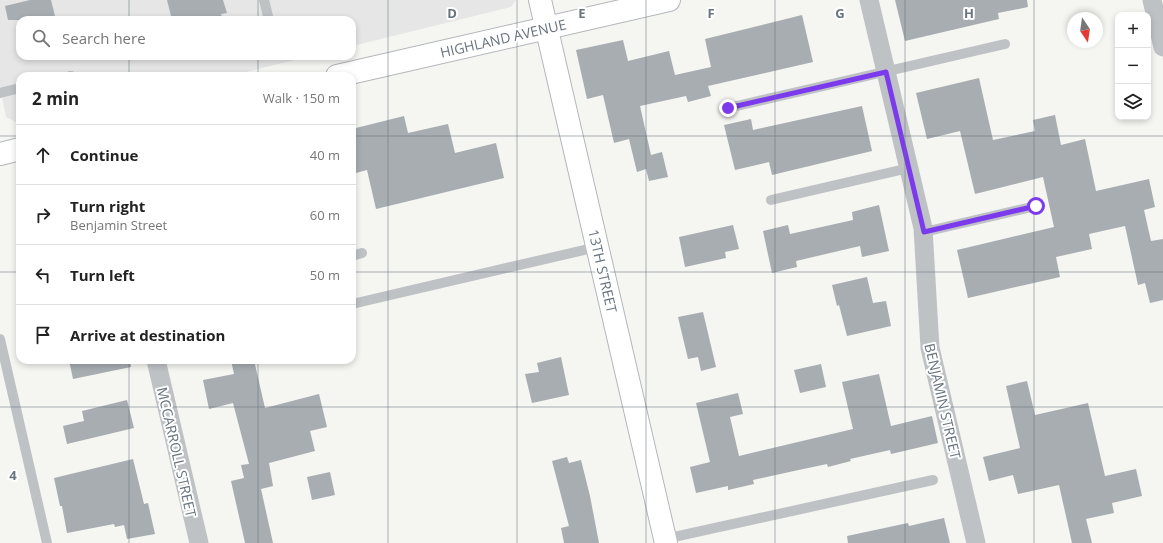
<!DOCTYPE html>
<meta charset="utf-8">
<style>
:root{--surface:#fff;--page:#f6f6f6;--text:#222;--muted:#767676;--line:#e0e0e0}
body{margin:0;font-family:"Open Sans",sans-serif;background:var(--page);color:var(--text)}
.controls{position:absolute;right:12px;top:12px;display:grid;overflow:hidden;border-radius:8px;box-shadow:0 2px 6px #0003}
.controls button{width:36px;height:36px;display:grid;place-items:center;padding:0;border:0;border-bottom:1px solid var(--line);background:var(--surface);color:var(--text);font:20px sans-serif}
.compass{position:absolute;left:1067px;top:12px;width:36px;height:36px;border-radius:50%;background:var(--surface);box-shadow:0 2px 6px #0003;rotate:167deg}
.stop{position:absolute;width:12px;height:12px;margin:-9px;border:3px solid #7c3aed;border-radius:50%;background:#fff}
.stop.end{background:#7c3aed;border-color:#fff;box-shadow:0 1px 4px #0008}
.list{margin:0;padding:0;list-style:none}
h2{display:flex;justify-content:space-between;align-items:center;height:52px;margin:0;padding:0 16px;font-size:17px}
h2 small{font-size:13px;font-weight:400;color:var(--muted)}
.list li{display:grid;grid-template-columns:26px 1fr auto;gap:12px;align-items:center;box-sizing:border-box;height:60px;padding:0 16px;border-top:1px solid var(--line)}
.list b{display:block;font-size:15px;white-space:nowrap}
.list p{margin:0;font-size:13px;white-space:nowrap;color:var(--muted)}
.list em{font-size:13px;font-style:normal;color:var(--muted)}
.icon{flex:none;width:22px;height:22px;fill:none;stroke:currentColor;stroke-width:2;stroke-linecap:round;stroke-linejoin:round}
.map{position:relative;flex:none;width:1163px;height:543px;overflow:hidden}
.search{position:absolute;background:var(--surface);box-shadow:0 2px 6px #0003;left:16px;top:16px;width:340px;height:44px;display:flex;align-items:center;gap:10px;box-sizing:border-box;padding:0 14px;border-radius:12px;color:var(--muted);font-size:15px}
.panel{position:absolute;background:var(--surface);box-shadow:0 2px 6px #0003;left:16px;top:72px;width:340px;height:292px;border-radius:12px}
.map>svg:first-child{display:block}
</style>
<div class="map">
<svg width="1163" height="543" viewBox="0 0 1163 543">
<rect width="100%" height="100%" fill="#f5f5f2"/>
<!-- built -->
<path fill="#e5e6e5" d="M0 0H516L511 7 352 46V20H20V56H311L229 76H20V124L6 117 0 86Z"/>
<!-- building -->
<path fill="#a7adb1" d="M30 0H51L56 20H8L5 6Z
M167 0H223L227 13 221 14 223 20H172Z
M895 0H1027L1028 7 998 13 999 19 905 41Z
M802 15 813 62 708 86 711 96 688 102 686 96 640 106 651 155 662 152 668 177 649 181 646 169 637 172 629 139 614 143 603 95 587 99 576 50 623 40 628 61 669 51 675 75 711 67 705 39Z
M979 78 993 140 1035 131 1033 120 1055 115 1061 145 1085 139 1096 191 1149 179 1155 207 1144 210 1151 241 1163 239V300L1150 303 1145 283 1138 285 1125 226 1089 234 1092 249 1056 257 1060 277 968 298 957 250 1054 227 1043 177 975 194 960 131 927 139 916 93Z
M862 106 872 151 772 175 769 162 735 170 724 125 751 119 753 130Z
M404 116 408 133 448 124 455 153 496 143 504 178 376 209 367 170 352 174V129Z
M879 205 889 251 862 257 860 246 796 261 797 267 772 273 763 231 788 225 790 234 853 220 852 212Z
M733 225 739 249 725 252 726 258 685 267 679 237Z
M867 277 873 303 886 301 891 326 847 336 839 305 837 306 832 285Z
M703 312 716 367 701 371 698 357 688 359 678 317Z
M561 357 569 395 532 403 525 374 539 372 537 363Z
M69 360H130L131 367 73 379Z
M231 360H254L265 408 319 394 327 427 310 431 315 451 269 463 273 486 261 489 273 543H245L231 481 244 478 241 465 249 464 233 403 209 409 203 380 234 374Z
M821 364 826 387 800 393 794 370Z
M879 374 891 426 932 416 938 443 891 454 890 450 850 459 851 461 828 467 827 464 794 471 753 480 754 484 728 490V486L696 493 690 467 710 462 696 403 738 393 743 414 730 417 739 456 853 429 842 382Z
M1027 381 1035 415 1088 403 1105 476 1136 469 1142 496 1112 503 1114 513 1086 519 1092 543H1072L1059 485 1018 494 1013 475 989 481 983 457 1020 448 1006 386Z
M127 400 134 428 67 444 63 426 84 421 82 411Z
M567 457 569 463 581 460 590 496 599 543H564L561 528 569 526 552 461Z
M133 459 144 504 148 503 155 534 127 539 124 525 115 527 114 524 67 533 62 506H60L54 478Z
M330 472 335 495 312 500 307 477Z
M944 518 950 543H848L847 536 908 523 909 526Z"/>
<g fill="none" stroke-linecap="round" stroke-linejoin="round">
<defs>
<path id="secondary" d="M540 0 666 543
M337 76 669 0
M0 154 20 149"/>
</defs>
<!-- secondary casing -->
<use href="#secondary" stroke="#b3b7bb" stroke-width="24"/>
<!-- lane -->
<path stroke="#bfc2c5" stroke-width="10" d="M264 0 269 20
M70 76H71
M0 93 20 88
M728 108 1005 44
M771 200 909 168
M924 232 1036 206
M352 256 362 253
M352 304 597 247
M0 339 47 543
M665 539 933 480"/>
<!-- street -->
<path stroke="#bfc2c5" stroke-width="19" d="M869 0 923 228 930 348 976 543
M1152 0 1163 47
M156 360 199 543"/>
<!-- secondary -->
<use href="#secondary" stroke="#fff" stroke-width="22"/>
</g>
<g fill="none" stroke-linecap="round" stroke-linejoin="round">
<!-- route -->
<path stroke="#7c3aed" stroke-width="5" d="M728 108 886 72 924 232 1036 206"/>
</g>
<!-- grid -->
<path fill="none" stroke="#68747f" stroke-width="1" stroke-opacity="0.55" d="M129 0V20M258 0V20M388 0V543M517 0V543M646 0V543M775 0V543M905 0V543M1034 0V543M129 56V76M258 56V76M0 136H20M352 136H1163M0 272H20M352 272H1163M129 360V543M258 360V543M0 407H1163"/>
<g text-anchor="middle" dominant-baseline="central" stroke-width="4" stroke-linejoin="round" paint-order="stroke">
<!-- street labels -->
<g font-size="14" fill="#68747f" stroke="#fff">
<text transform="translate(503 38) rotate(-13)">HIGHLAND AVENUE</text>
<text transform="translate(603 271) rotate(77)">13TH STREET</text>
<text transform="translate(943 401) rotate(77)">BENJAMIN STREET</text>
<text transform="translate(177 452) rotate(77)">MCCARROLL STREET</text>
</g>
</g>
<g font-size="13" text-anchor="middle" font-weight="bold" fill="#68747f" stroke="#fff" stroke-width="4" stroke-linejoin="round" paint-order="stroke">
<text x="452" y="18">D</text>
<text x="582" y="18">E</text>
<text x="711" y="18">F</text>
<text x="840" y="18">G</text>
<text x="969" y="18">H</text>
<text x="13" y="480">4</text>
</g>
</svg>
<div class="controls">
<button>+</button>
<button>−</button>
<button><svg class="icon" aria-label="layers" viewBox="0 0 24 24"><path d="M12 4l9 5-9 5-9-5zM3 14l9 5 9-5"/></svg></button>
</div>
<svg class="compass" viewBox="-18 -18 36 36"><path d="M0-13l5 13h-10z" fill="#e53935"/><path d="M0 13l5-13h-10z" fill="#767676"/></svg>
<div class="stop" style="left:1036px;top:206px"></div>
<div class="stop end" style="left:728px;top:108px"></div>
<div class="search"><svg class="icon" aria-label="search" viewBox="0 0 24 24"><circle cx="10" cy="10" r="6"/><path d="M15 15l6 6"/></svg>Search here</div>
<section class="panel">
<h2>2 min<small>Walk · 150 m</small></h2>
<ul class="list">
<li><svg class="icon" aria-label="ahead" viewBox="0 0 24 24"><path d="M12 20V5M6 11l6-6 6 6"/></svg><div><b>Continue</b></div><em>40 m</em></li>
<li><svg class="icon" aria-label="right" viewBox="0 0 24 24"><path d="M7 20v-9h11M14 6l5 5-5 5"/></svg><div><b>Turn right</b><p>Benjamin Street</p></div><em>60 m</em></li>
<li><svg class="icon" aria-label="left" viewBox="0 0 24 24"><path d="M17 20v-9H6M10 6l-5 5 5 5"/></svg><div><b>Turn left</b></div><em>50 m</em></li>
<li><svg class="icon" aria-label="arrive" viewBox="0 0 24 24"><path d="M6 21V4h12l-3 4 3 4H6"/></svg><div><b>Arrive at destination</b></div></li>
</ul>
</section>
</div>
